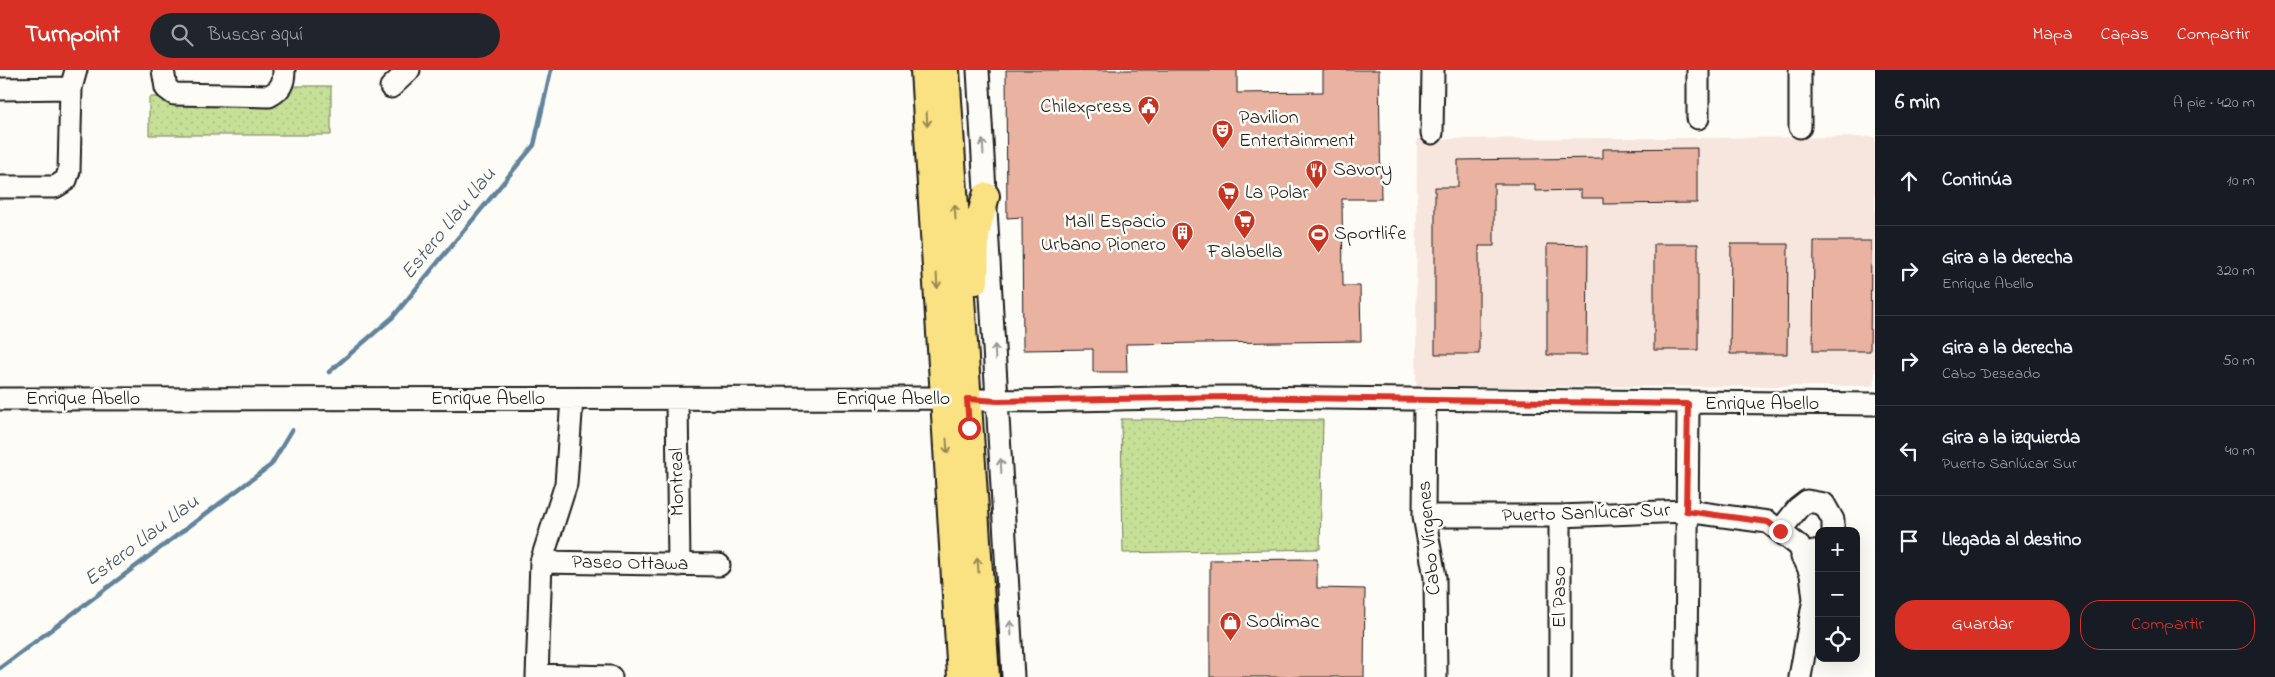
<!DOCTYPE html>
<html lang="es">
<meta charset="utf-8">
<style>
:root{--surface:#171b24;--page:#20242c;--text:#f1f3f6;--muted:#9ea1a6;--line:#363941;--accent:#d93025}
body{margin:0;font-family:"Indie Flower",sans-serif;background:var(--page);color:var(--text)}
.controls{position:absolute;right:15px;bottom:15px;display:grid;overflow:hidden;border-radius:10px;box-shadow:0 5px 20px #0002}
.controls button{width:45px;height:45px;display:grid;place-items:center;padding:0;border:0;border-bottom:1px solid var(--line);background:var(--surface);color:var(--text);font:25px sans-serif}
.stop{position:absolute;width:15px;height:15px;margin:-11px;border:4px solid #d93025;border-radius:50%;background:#fff}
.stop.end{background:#d93025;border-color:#fff;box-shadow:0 1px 5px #0008}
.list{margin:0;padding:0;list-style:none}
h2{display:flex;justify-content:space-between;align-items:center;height:65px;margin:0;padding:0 20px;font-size:21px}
h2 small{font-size:16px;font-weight:400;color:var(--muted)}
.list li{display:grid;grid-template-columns:32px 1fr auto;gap:15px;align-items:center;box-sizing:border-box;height:90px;padding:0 20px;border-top:1px solid var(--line)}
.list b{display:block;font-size:19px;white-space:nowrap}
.list p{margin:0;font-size:16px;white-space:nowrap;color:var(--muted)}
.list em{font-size:16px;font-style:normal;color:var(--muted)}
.actions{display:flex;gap:10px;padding:15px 20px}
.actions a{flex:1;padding:11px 0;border:1px solid var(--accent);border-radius:20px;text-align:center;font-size:18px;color:var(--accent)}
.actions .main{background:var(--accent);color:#fff}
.icon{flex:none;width:28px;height:28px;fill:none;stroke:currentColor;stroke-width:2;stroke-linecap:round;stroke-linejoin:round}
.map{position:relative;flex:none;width:1875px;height:607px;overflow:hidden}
header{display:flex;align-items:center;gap:30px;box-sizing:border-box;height:70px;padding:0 25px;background:var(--accent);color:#fff}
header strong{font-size:24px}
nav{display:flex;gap:28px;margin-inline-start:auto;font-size:18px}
.search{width:350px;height:45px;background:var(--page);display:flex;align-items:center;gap:12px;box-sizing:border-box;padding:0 18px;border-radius:28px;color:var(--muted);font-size:19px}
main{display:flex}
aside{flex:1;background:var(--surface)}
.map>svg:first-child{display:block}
</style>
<header>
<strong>Turnpoint</strong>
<div class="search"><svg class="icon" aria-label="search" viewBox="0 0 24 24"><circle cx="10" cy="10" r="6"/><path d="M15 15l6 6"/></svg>Buscar aquí</div>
<nav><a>Mapa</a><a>Capas</a><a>Compartir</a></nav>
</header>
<main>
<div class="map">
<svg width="1875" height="607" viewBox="0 0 1875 607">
<defs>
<pattern id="grass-dots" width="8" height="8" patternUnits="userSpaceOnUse" patternTransform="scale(1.25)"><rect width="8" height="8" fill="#c7e097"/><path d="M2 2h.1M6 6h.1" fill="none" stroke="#aac082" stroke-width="1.8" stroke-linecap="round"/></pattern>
</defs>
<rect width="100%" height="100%" fill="#fdfcf7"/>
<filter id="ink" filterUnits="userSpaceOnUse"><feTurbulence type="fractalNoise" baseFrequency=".02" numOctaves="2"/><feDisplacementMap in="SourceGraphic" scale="10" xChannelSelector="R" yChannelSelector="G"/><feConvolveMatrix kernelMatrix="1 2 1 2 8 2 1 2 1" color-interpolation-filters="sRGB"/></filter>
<g filter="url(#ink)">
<!-- built -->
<path fill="#f7e6dd" d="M1875 67V316L1416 317 1417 69Z"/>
<!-- grass -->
<path fill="url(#grass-dots)" stroke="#727e5a" d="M294 16H331V65H149V27H161L174 35 273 36 286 29Z
M1121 349 1323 350 1320 479 1123 483Z"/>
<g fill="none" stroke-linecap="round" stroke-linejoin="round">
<!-- stream -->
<path stroke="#62849b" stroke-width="4.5" d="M329 302 393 247 534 75 551 0
M0 598 271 395 292 360"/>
</g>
<!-- building -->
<path fill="#eab2a1" stroke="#1c1c1c" d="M1006 0H1237V23L1323 22V0H1379L1381 129H1342L1343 216H1360L1361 271 1126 274 1127 302H1093V279L1023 280 1022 147 1007 148Z
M1697 78V133L1603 134V128H1581V120L1535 121V114H1494V176H1479V284H1435V117H1458V90L1603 88V79Z
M1814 171H1871L1870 281H1813Z
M1547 174 1588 175 1587 285H1547Z
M1654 174H1698V280H1654Z
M1731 174H1788L1787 284H1730Z
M1317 489V518L1365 519 1364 607H1210V490Z"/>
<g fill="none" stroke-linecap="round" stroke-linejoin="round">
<defs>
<path id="minor" d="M163 0 166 18 174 24 269 26C281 20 284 13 284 0
M978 0 1013 607
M1698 0V48
M1800 0V57
M391 17 409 0
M0 19 71 18
M1432 63 1433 0
M0 117H55L66 110 69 101 71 18 76 0
M0 329 944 328C1042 335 1140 326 1239 327 1451 329 1663 333 1875 334
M677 329 679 495
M1425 329 1424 446 1435 507 1436 607
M1424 446H1560L1686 441 1768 452 1799 476 1811 504 1814 529 1800 607
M1780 461 1798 438 1807 431 1824 434 1833 450V461
M1802 487 1819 480
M541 492 719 495
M537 605 611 607
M537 607 541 492 566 414 572 329
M1560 607V446
M1686 607 1688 334"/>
<path id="major" d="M924 0 961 607
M946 0 986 607
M975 211 976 163 986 126"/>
</defs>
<!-- minor casing -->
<use href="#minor" stroke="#1c1c1c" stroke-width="25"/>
<!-- major casing -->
<use href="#major" stroke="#1c1c1c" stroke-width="30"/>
<!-- minor -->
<use href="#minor" stroke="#fdfcf7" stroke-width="21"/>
<!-- major -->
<use href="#major" stroke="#fae181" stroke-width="26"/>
</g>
<!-- one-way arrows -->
<defs><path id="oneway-shaft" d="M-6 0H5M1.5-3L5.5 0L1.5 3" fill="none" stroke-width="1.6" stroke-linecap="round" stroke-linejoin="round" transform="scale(1.25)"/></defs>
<g stroke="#968854">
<use href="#oneway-shaft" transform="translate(927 49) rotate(87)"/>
<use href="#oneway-shaft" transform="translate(955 142) rotate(-94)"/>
<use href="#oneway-shaft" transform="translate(937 211) rotate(87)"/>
<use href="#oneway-shaft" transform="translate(947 376) rotate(86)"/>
<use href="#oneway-shaft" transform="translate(978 495) rotate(-94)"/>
</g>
<g stroke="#989794">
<use href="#oneway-shaft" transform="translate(983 77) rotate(-93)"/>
<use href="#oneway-shaft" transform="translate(995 282) rotate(-93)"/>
<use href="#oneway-shaft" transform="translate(1001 396) rotate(-93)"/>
<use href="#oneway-shaft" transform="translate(1011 558) rotate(-93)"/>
</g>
</g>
<g fill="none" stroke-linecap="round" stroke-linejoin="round" filter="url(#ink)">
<!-- route -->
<path stroke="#d93025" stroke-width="6" d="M969 358 967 329 998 331 1230 327 1688 334 1686 441 1768 452 1780 461"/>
</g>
<!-- icons -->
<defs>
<symbol id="civic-pin" viewBox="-11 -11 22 30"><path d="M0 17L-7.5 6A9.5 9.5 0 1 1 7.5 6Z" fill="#c8321e" stroke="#fdfcf7"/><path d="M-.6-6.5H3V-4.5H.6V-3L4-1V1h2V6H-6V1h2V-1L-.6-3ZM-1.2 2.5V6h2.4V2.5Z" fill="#fff"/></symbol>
<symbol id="theatre-pin" viewBox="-11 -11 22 30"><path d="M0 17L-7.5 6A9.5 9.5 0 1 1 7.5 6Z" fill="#c8321e" stroke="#fdfcf7"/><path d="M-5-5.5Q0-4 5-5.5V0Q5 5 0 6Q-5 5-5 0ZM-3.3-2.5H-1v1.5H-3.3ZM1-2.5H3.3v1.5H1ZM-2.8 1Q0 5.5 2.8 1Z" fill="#fff"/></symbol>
<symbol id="restaurant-pin" viewBox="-11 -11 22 30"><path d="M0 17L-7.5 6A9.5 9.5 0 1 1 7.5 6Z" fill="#c8321e" stroke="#fdfcf7"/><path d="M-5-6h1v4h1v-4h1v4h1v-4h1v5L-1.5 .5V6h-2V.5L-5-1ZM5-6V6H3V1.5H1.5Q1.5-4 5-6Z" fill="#fff"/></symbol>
<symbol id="supermarket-pin" viewBox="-11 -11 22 30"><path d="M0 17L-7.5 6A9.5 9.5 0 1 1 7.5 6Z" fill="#c8321e" stroke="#fdfcf7"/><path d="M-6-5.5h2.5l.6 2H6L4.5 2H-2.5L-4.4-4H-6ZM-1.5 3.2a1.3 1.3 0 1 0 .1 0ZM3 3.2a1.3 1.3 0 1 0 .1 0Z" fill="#fff"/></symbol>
<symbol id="building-pin" viewBox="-11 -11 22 30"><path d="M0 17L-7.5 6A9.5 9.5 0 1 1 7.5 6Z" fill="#c8321e" stroke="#fdfcf7"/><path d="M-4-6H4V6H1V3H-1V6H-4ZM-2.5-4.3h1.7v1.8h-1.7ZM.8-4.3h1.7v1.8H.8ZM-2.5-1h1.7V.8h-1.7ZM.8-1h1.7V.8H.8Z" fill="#fff"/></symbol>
<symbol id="stadium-pin" viewBox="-11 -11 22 30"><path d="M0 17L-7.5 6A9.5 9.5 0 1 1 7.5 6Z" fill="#c8321e" stroke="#fdfcf7"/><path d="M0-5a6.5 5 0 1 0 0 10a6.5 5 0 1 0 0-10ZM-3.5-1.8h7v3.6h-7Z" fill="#fff"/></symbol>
<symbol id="shop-pin" viewBox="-11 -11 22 30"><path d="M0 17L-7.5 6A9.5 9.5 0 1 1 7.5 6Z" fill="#c8321e" stroke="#fdfcf7"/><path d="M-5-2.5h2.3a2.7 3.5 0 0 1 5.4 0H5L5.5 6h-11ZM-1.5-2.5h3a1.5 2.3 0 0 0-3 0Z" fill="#fff"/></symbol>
</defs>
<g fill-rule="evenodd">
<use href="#civic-pin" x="1136" y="24" width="25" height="34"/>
<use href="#theatre-pin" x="1210" y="48" width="25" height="34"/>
<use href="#restaurant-pin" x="1304" y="88" width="25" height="34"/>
<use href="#supermarket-pin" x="1216" y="110" width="25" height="34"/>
<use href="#supermarket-pin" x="1232" y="138" width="25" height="34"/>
<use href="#building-pin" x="1170" y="150" width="25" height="34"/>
<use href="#stadium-pin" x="1306" y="152" width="25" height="34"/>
<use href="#shop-pin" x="1218" y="540" width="25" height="34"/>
</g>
<g text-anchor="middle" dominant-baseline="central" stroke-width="5" stroke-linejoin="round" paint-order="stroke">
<!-- poi labels -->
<g font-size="20" fill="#1c1c1c" stroke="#fdfcf7" text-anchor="start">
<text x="1132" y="37" text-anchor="end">Chilexpress</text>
<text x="1239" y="48">Pavilion<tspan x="1239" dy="23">Entertainment</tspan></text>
<text x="1333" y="100">Savory</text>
<text x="1245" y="123">La Polar</text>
<text x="1166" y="152" text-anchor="end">Mall Espacio<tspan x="1166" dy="23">Urbano Pionero</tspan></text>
<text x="1334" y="164">Sportlife</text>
<text x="1245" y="182" text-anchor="middle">Falabella</text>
<text x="1246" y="552">Sodimac</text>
</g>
<!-- street labels -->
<g font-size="20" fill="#1c1c1c" stroke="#fdfcf7">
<text x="83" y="329">Enrique Abello</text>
<text x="488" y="329">Enrique Abello</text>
<text x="893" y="329">Enrique Abello</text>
<text x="1762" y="334">Enrique Abello</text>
<text transform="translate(678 412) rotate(-91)">Montreal</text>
<text transform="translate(1586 444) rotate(-2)">Puerto Sanlúcar Sur</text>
<text transform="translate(1430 468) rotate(-95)">Cabo Vírgenes</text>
<text transform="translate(630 494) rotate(1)">Paseo Ottawa</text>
<text transform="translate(1560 527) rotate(-90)">El Paso</text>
</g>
<!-- water labels -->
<g font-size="21" font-style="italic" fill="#455966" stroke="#fdfcf7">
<text transform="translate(449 154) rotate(-51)">Estero Llau Llau</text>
<text transform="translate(142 471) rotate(-37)">Estero Llau Llau</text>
</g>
</g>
</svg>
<div class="controls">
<button>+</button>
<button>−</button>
<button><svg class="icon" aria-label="locate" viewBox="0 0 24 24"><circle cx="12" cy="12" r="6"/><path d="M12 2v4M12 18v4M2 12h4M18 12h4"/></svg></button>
</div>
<div class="stop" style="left:969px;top:358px"></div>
<div class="stop end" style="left:1780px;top:461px"></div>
</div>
<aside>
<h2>6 min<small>A pie · 420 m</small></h2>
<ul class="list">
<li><svg class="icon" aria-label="ahead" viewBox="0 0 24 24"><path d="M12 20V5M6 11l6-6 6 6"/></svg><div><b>Continúa</b></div><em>10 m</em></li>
<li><svg class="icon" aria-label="right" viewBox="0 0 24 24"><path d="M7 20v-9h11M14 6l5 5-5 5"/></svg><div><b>Gira a la derecha</b><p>Enrique Abello</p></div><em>320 m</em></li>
<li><svg class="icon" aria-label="right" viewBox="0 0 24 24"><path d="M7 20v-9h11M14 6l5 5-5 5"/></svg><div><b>Gira a la derecha</b><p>Cabo Deseado</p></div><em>50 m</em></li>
<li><svg class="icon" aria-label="left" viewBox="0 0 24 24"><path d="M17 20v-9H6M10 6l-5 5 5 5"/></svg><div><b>Gira a la izquierda</b><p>Puerto Sanlúcar Sur</p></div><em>40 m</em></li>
<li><svg class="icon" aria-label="arrive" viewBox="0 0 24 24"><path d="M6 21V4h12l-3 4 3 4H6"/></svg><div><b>Llegada al destino</b></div></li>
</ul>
<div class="actions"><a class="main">Guardar</a><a>Compartir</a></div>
</aside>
</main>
